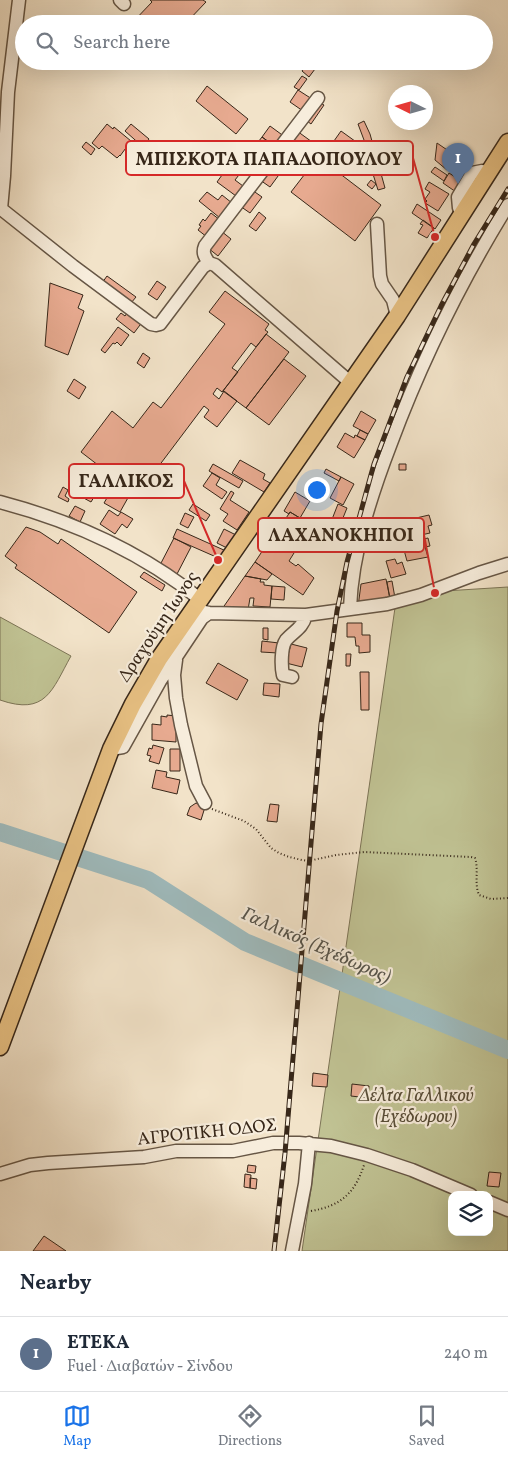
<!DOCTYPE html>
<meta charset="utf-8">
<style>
:root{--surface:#fff;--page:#f6f6f7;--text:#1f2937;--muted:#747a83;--line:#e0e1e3;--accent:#1a73e8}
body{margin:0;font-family:Vollkorn,serif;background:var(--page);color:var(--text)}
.controls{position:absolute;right:15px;bottom:15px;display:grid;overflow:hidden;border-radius:10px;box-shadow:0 5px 20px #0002}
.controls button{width:45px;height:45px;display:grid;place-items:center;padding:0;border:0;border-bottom:1px solid var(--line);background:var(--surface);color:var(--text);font:25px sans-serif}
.compass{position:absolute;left:388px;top:85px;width:45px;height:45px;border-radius:50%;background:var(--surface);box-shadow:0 5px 20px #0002;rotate:275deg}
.you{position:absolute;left:316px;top:489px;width:18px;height:18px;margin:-12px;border:4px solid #fff;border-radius:50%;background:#1a73e8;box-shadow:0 0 0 8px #1a73e833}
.badge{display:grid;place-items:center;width:32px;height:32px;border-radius:50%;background:var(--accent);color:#fff;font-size:16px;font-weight:700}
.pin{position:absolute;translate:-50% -41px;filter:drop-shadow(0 1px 2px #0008)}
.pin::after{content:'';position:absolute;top:26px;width:18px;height:15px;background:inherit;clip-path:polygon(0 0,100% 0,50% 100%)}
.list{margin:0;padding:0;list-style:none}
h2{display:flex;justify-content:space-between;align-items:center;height:65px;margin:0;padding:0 20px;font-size:21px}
h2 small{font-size:16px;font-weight:400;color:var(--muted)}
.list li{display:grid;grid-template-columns:32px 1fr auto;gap:15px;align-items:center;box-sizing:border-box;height:75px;padding:0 20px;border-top:1px solid var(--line)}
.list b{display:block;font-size:19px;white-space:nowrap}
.list p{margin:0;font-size:16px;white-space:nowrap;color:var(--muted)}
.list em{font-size:16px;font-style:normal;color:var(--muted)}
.icon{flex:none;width:28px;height:28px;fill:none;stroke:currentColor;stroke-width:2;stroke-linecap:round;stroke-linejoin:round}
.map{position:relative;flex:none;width:508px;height:1251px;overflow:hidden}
.search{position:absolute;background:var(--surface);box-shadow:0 5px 20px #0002;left:15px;right:15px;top:15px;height:55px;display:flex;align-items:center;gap:12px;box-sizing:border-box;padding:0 18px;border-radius:28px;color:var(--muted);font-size:19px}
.sheet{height:140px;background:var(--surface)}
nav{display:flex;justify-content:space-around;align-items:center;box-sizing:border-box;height:70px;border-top:1px solid var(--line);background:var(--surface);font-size:14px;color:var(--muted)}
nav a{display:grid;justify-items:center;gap:2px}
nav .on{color:var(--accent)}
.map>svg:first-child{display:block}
</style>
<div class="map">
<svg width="508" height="1251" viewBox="0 0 508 1251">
<rect width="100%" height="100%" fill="#f2e3c9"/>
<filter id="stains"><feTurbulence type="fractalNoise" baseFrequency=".004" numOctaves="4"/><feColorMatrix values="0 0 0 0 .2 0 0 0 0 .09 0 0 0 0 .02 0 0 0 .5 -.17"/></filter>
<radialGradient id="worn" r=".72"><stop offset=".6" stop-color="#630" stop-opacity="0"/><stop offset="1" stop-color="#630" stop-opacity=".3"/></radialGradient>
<!-- green -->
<path fill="#c0c293" stroke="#7c7456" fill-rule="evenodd" d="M508 587V1251H302L397 594ZM452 1195H489V1232H452Z
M0 617 71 656C52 690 46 716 0 700Z"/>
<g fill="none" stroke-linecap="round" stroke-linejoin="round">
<!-- river -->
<path stroke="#9fbcbf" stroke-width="18" d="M0 832 148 880 245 942 508 1050"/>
</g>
<!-- building -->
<path fill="#e7aa90" stroke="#372719" d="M150 0H203L206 2 185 24H131L152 2Z
M309 61 314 63 315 61H321L309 77 302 71Z
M302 76 307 79 299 90 294 87Z
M207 86 248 119 236 134 196 101Z
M298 90 312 99 303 111 290 102Z
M320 103 324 105 311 124 307 121Z
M364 121 370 134 385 188 378 190 367 155 364 151 367 148 358 124Z
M107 124 113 129 114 127 131 141 120 156V155L117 158 102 146 99 149 92 143Z
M131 124 149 139 143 147 125 131Z
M270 126 285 137 277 148 262 137Z
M297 131 319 147 309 160 287 145Z
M341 131 359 144 347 161 329 148Z
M262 137 273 145 267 153 260 148 259 150 255 146Z
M86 142 95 149 91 155 82 147Z
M437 143 456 156 447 170 435 160Z
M235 157 246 166 235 180 243 186 236 196 217 182Z
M318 157 381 205 355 241 291 192Z
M272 165 281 172 270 187 260 180Z
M435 167 447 175 444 181 431 172Z
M449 173 463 182 456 192 443 183Z
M371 180 376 184 372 189 367 185Z
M429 182 449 194 438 211 425 203 427 201 425 199 430 192 425 189Z
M252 190 262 197 250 213 240 206Z
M207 192 218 200 222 195 232 203 220 218 199 201Z
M417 204 441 220 435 229 412 213Z
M259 212 266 218 256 231 249 226Z
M211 213 220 220 207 237 198 230 201 226 199 225 203 219 205 221Z
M423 220 434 228 427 238 418 233 423 225 420 224Z
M221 231 231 239 218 256 208 248Z
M107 276 136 297 131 303 102 283Z
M157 281 166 287 157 300 148 294Z
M50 283 83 295 78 308 84 311 68 355 45 346Z
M225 291 269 324 265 330 268 332 256 347 251 343 232 368 238 372 222 392 217 388 213 394 219 399 224 391 237 401 217 427 204 417 209 410 204 406 137 495 81 452 112 411 133 428 153 402 161 408 225 324 209 312Z
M129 310 143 321 134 333 116 319 121 313 125 316Z
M118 327 129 335 121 346 117 342 115 344 113 343 105 353 101 350Z
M266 334 289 352 246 408 223 391Z
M143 353 150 358 144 368 137 363Z
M284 359 306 376 269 425 246 408Z
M74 379 86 387 79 399 67 391Z
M361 411 376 420 368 434 353 426Z
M360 430 368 434 365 440 357 436Z
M345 433 354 438 355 435 365 440 354 458 337 447Z
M240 460 265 474 263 479 270 483 264 492 232 473Z
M213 464 243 481 239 488 209 471Z
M399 464H406V470H399Z
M326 469 341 477 339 481 324 473Z
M212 473 220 478 216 485 227 492 222 499 203 486Z
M341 477 354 484 343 505 330 498Z
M86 485 97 492 91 502 80 496Z
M114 486 129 496 120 512 104 503Z
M63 487 68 490 65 496 69 499 68 502 58 497Z
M231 491 234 493 230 500 249 512 237 530 223 521 228 514 220 509Z
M295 492 310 501 300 518 290 512 289 514 284 511Z
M193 504 210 515 206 521 189 510Z
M338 504 347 508 334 540 321 535 325 525 329 527Z
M75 506 85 511 80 522 69 516Z
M109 510 118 516 121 512 133 519 127 528 122 524 115 534 100 524Z
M290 512 313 526 300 548 279 535 280 533 277 532Z
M185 513 194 517 188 528 180 524Z
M429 515 432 525 428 526 430 533 403 539 399 522Z
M26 527 40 532 58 544 61 539 137 592 109 633 15 568 17 565 5 556Z
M177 529 226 551 223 560 173 538Z
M224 529 236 535 229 549 217 543Z
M174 538 191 547 177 574 160 565Z
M271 538 294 553 289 561 296 566 298 564 314 578 303 595 255 562Z
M428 538 430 546 425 547 428 557 407 561 404 550 407 549 406 543Z
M395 559 397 564 402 562 406 574 391 578 386 561Z
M255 562 272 574 267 580 245 576Z
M144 572 165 585 162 591 140 577Z
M245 576 261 579 260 582H264V585L272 586 270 607 253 606 254 598H250L248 610 222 609Z
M386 579 390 599 358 607 361 584Z
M392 581 395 598 390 599 387 582Z
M272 586 285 587 284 600 271 599Z
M347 623H362V635H370V652L359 653V646H356L355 637H347Z
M263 628H268V640L263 639Z
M262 641 279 643 278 653 261 652Z
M291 644 307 648 302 667 286 663Z
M346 654H351L350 666H346Z
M218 663 248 680 237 700 206 683Z
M360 672H369V710H361Z
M264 683 280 684 279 697 263 695Z
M167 715 176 716V742L152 740V724L161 725V716L167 717Z
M153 745 164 748 159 764 149 761 151 756 147 755 149 748 152 749Z
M170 749H180V771H170Z
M156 770 167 772 166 777 180 780 177 794 152 788Z
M196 803 205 807 201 820 187 815 190 807Z
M270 804 279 805 277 822 267 821Z
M313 1073 328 1075 327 1087 312 1086Z
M352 1084 369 1086 368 1098 351 1096Z
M248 1165 256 1166 255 1173 247 1172Z
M489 1172 501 1173 499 1187 487 1186Z
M245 1174 251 1175 250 1188 244 1187Z
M250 1178 257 1179 256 1189 250 1188Z
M44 1236 66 1251H33Z"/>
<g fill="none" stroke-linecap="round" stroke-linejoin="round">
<defs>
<path id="minor" d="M120 0 124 4
M318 98 205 246C202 253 205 257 209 263L215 265 351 383
M0 208 73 266 151 324 156 325 160 324 203 267 209 263
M459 208 458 197 472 173 482 171
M1 209 4 176 8 92 19 0
M377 224 380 276 382 284 393 300 397 316
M0 502C72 521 143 553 201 600
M350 608C352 553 371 495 391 443 422 360 461 281 508 205
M194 610 209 613 306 615 387 604 421 595 479 573 508 564
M176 660 174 675 176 698 181 725 196 786 205 803
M292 677 283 675C281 666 281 647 286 640 295 630 302 629 306 615
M111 749 123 747 160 681 202 618 209 613
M0 1174 30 1165 48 1163 144 1157 176 1151H233L273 1143H299L331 1146 367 1155 412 1170 471 1195
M489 1202 508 1210
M292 1251 305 1184 309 1143"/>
<path id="major" d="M0 1047 111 749 133 704 159 659 397 316 508 142"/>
</defs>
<!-- minor casing -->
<use href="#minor" stroke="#665645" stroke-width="15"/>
<!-- major casing -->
<use href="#major" stroke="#372719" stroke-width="19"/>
<!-- path -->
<path stroke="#372719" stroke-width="2" stroke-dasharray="1 2.5" stroke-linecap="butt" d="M212 809 244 821 256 829 271 848 279 853 289 857 302 860 308 861 336 855 364 852 471 857 475 858C479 870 474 883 479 895L491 899 508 898
M311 1211C341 1206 355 1193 364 1165"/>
<!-- minor -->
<use href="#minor" stroke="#f7eddc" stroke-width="12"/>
<!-- major -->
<use href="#major" stroke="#e9c284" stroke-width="16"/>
<defs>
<path id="rail" d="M274 1251 285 1153 321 724 337 611 347 562 374 464 407 377 441 306 474 244 508 189"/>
</defs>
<!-- rail casing -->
<use href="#rail" stroke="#372719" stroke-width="5"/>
<!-- rail -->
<use href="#rail" stroke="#f7eddc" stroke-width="3" stroke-dasharray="9" stroke-linecap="butt"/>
</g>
<g text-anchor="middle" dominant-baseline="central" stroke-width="4.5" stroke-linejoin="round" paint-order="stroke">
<!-- street labels -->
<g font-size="18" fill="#372719" stroke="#f7eddc">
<text transform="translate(159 627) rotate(-56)">Δραγούμη Ίωνος</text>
<text transform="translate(207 1133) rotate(-6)">ΑΓΡΟΤΙΚΗ ΟΔΟΣ</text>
</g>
<!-- park labels -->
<g font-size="18" font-style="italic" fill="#594e38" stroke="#f7eddc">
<text x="416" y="1096">Δέλτα Γαλλικού<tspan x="416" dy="21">(Εχέδωρου)</tspan></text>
</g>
<!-- water labels -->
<g font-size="19" font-style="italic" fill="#56544b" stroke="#f7eddc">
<text transform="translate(316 946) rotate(24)">Γαλλικός (Εχέδωρος)</text>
</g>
</g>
<!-- callouts -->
<path fill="none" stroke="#d62828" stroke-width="2" d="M435 237L413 158M218 560L184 481M435 593L424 535"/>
<g fill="#d62828" stroke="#f7eddc" stroke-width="2">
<circle cx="435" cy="237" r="5"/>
<circle cx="218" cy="560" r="5"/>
<circle cx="435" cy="593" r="5"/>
</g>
<g fill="#f7eddc" stroke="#d62828" stroke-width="2">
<rect x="126" y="141" width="287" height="34" rx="5"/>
<rect x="69" y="464" width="115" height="34" rx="5"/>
<rect x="258" y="518" width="166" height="34" rx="5"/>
</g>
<g font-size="19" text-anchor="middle" font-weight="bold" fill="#372719">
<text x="269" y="165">ΜΠΙΣΚΟΤΑ ΠΑΠΑΔΟΠΟΥΛΟΥ</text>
<text x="126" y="487">ΓΑΛΛΙΚΟΣ</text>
<text x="341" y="541">ΛΑΧΑΝΟΚΗΠΟΙ</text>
</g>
<rect width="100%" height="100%" filter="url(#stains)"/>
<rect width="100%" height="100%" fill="url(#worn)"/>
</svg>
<div class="controls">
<button><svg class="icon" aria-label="layers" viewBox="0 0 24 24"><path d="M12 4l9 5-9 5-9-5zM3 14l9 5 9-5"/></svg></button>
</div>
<svg class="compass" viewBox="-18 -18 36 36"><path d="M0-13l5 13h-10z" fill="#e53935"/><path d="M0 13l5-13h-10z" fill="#747a83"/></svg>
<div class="you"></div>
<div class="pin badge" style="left:458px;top:184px;background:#5c6f8a">1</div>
<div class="search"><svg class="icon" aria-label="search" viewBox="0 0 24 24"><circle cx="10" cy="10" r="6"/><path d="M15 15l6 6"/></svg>Search here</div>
</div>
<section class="sheet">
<h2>Nearby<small></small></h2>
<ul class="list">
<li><span class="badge" style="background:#5c6f8a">1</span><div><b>ΕΤΕΚΑ</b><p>Fuel · Διαβατών - Σίνδου</p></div><em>240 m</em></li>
</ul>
</section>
<nav>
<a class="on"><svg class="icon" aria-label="map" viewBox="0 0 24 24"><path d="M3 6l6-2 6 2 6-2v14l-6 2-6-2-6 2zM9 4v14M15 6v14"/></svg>Map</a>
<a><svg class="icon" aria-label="directions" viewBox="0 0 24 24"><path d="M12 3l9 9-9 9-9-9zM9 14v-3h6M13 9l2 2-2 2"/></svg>Directions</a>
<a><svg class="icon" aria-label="saved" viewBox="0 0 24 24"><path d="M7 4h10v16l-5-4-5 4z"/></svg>Saved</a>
</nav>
